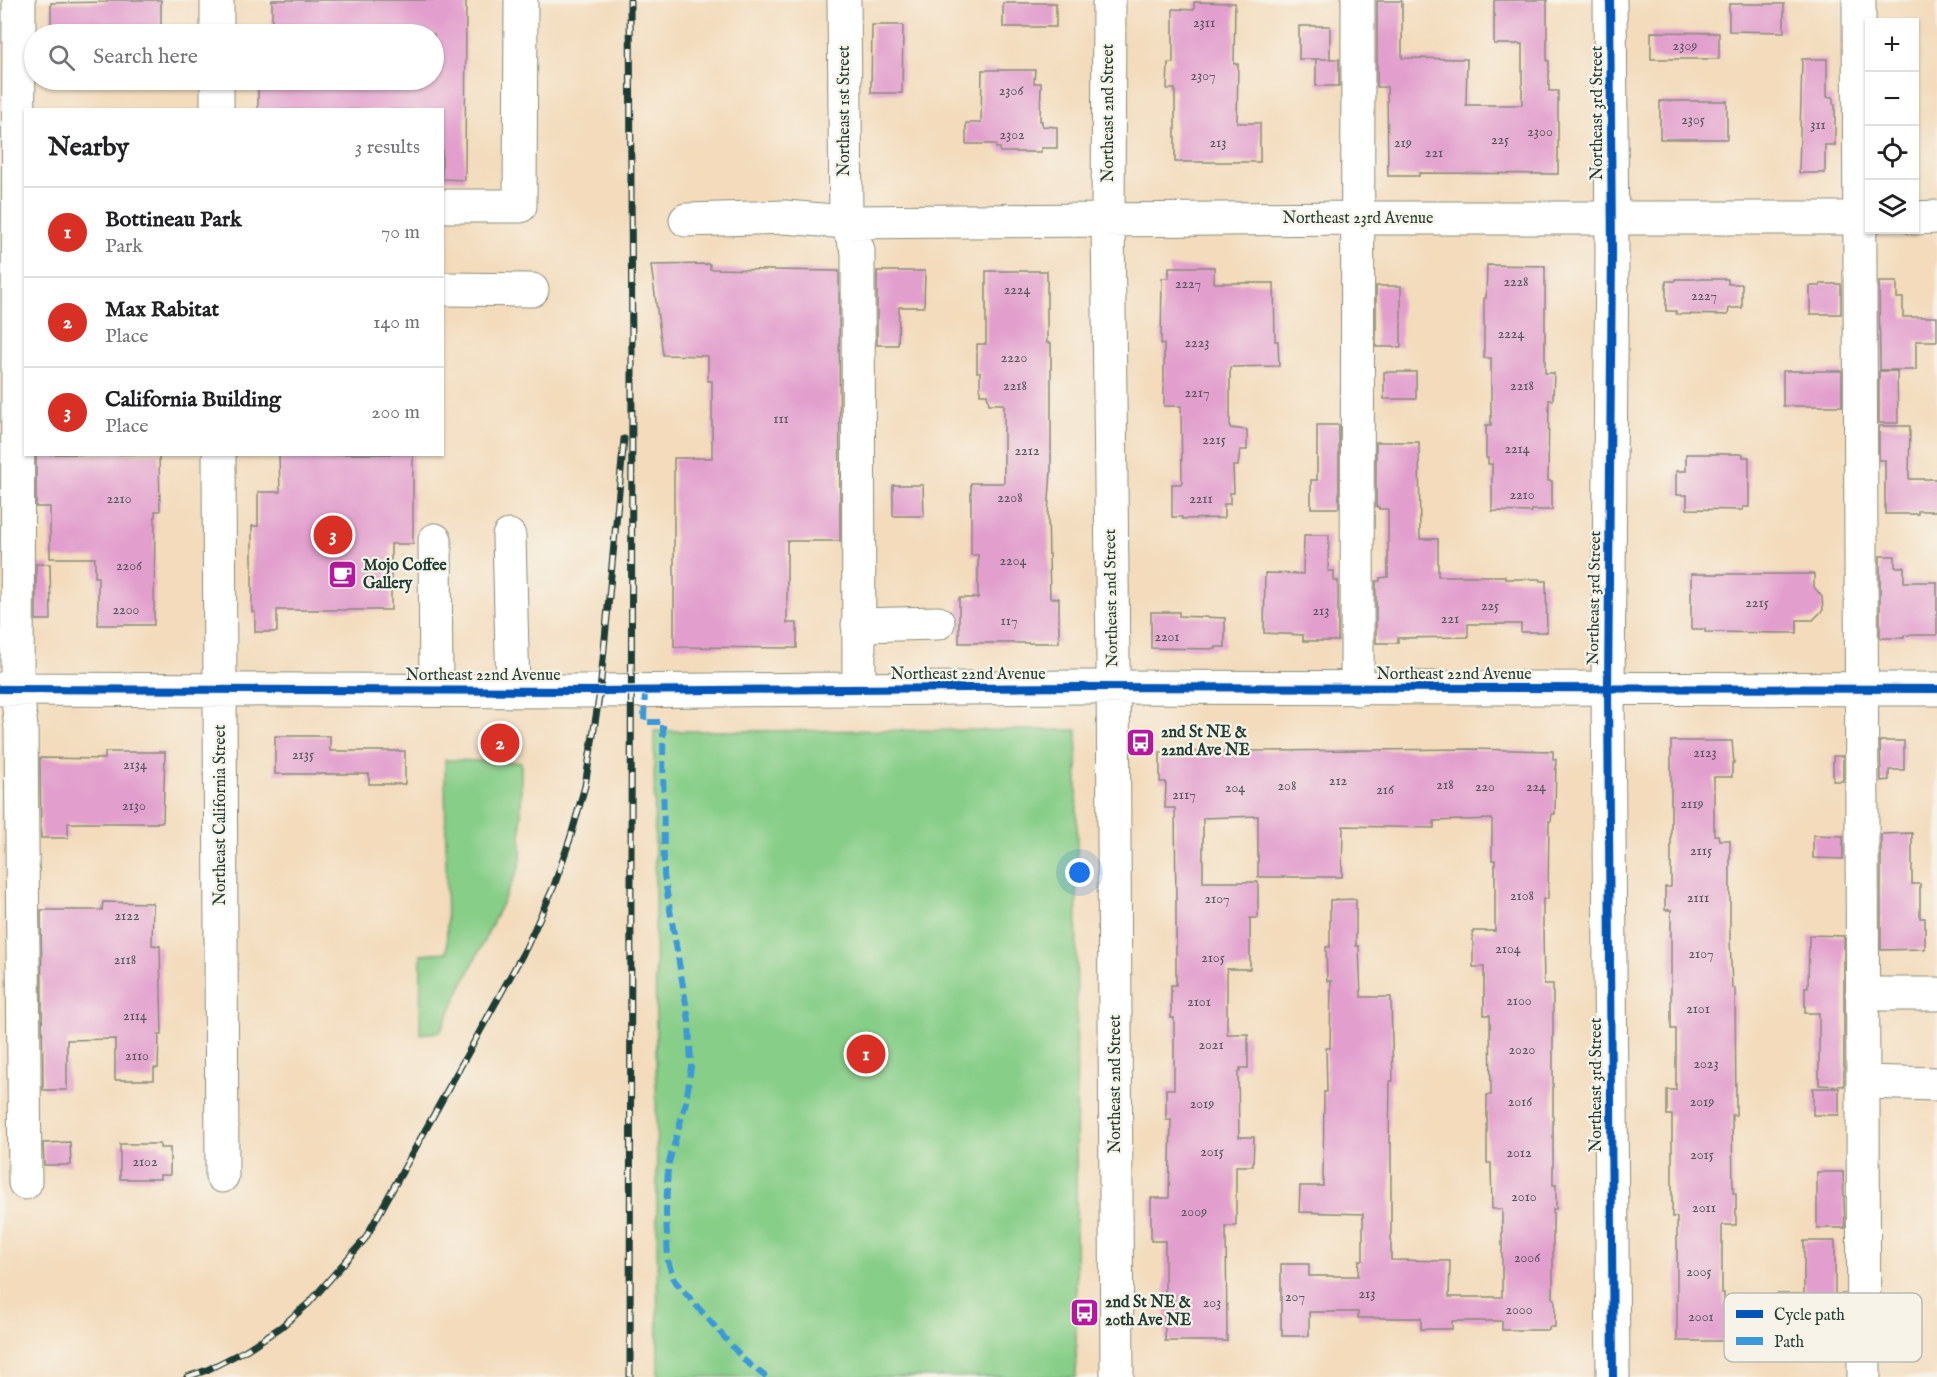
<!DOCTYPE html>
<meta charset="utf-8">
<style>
:root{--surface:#fff;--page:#f6f6f6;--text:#202124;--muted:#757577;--line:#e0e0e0;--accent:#d93025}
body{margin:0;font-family:"IM FELL English",serif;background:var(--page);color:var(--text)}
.controls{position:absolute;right:18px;top:18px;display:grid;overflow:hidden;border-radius:0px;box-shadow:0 2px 4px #0004}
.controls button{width:54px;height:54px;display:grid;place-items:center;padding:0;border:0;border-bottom:2px solid var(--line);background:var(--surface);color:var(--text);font:30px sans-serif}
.you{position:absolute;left:1080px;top:873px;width:21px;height:21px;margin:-15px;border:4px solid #fff;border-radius:50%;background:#1a73e8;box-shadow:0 0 0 9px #1a73e833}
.badge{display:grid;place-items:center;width:39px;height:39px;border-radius:50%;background:var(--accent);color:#fff;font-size:20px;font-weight:700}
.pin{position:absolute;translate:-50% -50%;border:3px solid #fff;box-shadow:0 2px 6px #0006}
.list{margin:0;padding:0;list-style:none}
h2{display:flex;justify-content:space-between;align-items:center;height:78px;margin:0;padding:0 24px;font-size:26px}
h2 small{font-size:20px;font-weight:400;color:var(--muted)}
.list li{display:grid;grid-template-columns:39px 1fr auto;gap:18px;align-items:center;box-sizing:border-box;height:90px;padding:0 24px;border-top:2px solid var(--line)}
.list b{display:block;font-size:22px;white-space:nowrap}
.list p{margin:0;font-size:20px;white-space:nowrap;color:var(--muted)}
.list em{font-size:20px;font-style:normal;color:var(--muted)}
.icon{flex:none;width:33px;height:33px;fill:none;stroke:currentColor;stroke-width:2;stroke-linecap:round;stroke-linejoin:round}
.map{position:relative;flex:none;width:1937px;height:1377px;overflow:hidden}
.search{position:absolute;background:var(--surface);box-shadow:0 2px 4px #0004;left:24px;top:24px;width:420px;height:66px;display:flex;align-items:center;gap:15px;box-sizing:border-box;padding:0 21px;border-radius:33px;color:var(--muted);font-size:22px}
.panel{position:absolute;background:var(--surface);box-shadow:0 2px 4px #0004;left:24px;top:108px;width:420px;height:348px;border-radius:0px}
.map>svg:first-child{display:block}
</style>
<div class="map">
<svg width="1937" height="1377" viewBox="0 0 1937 1377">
<rect width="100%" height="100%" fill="#f7f3e8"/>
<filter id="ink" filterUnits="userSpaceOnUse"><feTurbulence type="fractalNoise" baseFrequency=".0167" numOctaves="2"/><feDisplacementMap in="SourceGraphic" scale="12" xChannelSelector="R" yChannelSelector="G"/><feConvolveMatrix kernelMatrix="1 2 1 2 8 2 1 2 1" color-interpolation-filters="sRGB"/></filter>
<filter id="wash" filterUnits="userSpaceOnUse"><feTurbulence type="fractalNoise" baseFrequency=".008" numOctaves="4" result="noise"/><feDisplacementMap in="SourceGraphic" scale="24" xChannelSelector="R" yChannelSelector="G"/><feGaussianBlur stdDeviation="1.35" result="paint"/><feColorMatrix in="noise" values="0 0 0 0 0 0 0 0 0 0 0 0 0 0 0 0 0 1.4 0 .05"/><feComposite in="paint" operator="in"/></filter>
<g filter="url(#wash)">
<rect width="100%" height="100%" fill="#f3dbbc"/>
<!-- green -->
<path fill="#87ce88" stroke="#53865e" stroke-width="1.5" d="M1077 730 1076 1377H658L654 731Z
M445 760 521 762V860L518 870 440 1032 420 1034 421 954 447 952Z"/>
<g id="blocks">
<!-- building -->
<path fill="#e29fcd" d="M107 0H161V34H51V3L107 2Z
M272 0H466L465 180 442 179V110H258V83L271 84V80H434V34H272Z
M1494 0H1547V61H1549V91H1558V174L1419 173V176H1388L1387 87H1377V1H1402V58L1467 59 1466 105H1522V44H1494Z
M1194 2 1235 3 1234 64H1238L1237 123H1260V162H1175V89H1167L1168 63H1173V9L1194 10Z
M1003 3H1056V27H1003Z
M1729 4H1784V32L1729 31Z
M872 25H903L902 93H871Z
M1299 26H1330V59H1299Z
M1651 32 1719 33V59H1651Z
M1316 59H1339V86H1316Z
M1802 59H1827V97H1833V104H1835V145H1825V173H1799Z
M982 70H1035L1034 83H1041L1040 121H1042V126L1057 127V148H1041V152H1000V148H996V144H966V123H981Z
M1660 101H1727V139H1660Z
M710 264V269L839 271 840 541H787V623H797V648L674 647V458H712V381H708V356L663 355 651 265Z
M1487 265 1545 266V373H1554L1553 400H1549L1548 481H1552V510H1532V512L1492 511V464H1488V458H1486V425H1491V358H1484V298H1486Z
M1169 267H1214V283H1274L1275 341H1278L1279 366 1230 367V428L1247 430V450H1240L1238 466H1233L1234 493H1230V504H1224V518L1182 519V517H1172V484H1181L1182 482 1181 406H1164V344H1161L1162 278H1169Z
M877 271H925L924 307H899L898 345H877Z
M986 271H1047V343H1051V471L1048 514 1050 598H1059V643H959V598H978V555H971V483H1004V404H989L987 394H980V372H977V344H986Z
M1675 279H1728V284H1742V308H1729L1728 315 1676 314V311H1666V281H1675Z
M1879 282H1897V298H1903V317H1937V341H1916V370H1880Z
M1820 284H1841V314H1810V286H1820Z
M1376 286H1401V347H1376Z
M1783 371H1842V406H1783Z
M1879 371H1897L1898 423H1879Z
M1384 372H1416V399H1384Z
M1317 425H1339V508H1311V480H1317Z
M1879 426H1910L1909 479H1937V511H1918V514H1885V460H1879Z
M1376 442H1419L1420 539H1438V576H1505V579H1540V581H1546L1547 632H1521V624H1468V637L1398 638V643H1376V581H1380V578L1388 577V509H1379V507H1376Z
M36 454H159L160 511H155L154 625H98V577H95V558H50V507H36Z
M279 454H413V544H391V610H277V632H255V612H252V526H258V492H280Z
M1686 454H1743V457H1749V507H1743V510L1687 509V495H1676V471H1686Z
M893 485H923L924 516H893Z
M1304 535H1329L1328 571H1334V581H1338V641H1303V635L1264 633 1265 573 1303 574Z
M1880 556H1895V567H1904V582H1937V635H1904V638H1880Z
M36 564H50L51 620H36Z
M1691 574H1814V587L1822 597 1823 610 1813 620H1797V633L1705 632V629H1691Z
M1151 612H1179V616L1225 618V647H1216V649L1151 648Z
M275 736H330V751H405V784H369V774H275Z
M1671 741H1732L1734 763H1732V777H1714V835H1718L1719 840H1730V938L1732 988H1735L1736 1115H1732L1733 1193H1736V1225H1722V1293H1724V1305L1776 1304V1294H1804V1241H1835V1294H1845V1325H1828V1332H1753V1336L1724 1337 1725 1341H1677V1217H1672V1115H1667V1090H1676V1029H1671V910H1665V887H1671Z
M1880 741H1904V770H1889V780L1881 781Z
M1470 749 1553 751V759H1556L1555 814H1552L1551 821H1549L1548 899H1543V931L1544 984H1553V1185H1556V1209H1553V1299H1555V1327H1549V1330H1502V1321H1452V1329H1421V1318H1358V1312H1309V1336H1282V1329H1281V1264H1309V1276H1358L1359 1260H1363V1214L1299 1212 1300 1186H1323L1324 1092H1327L1326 1048H1330L1331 981H1327L1326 947H1330V900L1356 899V946H1359L1361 997H1391L1393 1081H1390L1389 1143H1391V1260L1450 1261 1449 1297H1502V1209H1492L1491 1163H1487V1095H1491L1490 1015H1484V967H1473V931H1495V860H1492V819L1434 821V828L1343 826 1342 877H1258V816L1203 818V882H1258V918H1250V969H1227V1034H1248V1068H1240V1072H1238L1239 1137H1254L1253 1166H1236V1226H1226L1227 1341H1165V1241H1151V1198H1169L1171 1120H1166V1089H1174V1018H1171V985H1176V908L1175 808H1165L1166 782H1160V752Z
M105 752H165L163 822H157V823H68V838H41L40 758 105 759Z
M1833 756H1843V781H1833Z
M1912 833V884H1920V918H1925V949L1881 950V834Z
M1813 835 1843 836V859L1813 858Z
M103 902 153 903 152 945 160 946 162 1035H159L158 1068H154V1080H115V1039L67 1040V1090H43L41 910H102Z
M1809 935 1844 936V1086L1819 1085V1013H1805V987H1808Z
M1813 1088H1839V1115H1813Z
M70 1142 71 1165H44L43 1143Z
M120 1144H160V1148H170V1175H160V1179H120Z
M1817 1172H1843L1845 1228H1817Z"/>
</g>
</g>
<g filter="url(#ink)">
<use href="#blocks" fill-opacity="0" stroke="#898c78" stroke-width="1.5"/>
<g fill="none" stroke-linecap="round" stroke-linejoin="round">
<defs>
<path id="minor" d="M19 0 17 689 21 728 25 1183
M844 0 846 222 858 250 859 689
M1109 0 1108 221 1113 662 1117 1377
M1610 0 1612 252 1608 688 1613 1377
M1859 0 1864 1377
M217 34V0
M217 110V80
M442 206H520L521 0
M1914 218 1937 217
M686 220 785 217 846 222 1358 218H1870
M442 289 532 290
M219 454 222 1176
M509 536 513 690
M435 540 436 689
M858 625 938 623
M0 689 600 691 1082 687 1937 689
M1357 689 1358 0
M1862 994H1937
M1863 1082 1937 1084"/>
</defs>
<!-- minor casing -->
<use href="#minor" stroke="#898c78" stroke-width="35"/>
<!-- minor -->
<use href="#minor" stroke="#fff" stroke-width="33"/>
<defs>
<path id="rail" d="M187 1377 207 1370 246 1350 281 1327 309 1303 365 1239 526 948 554 886 571 836 585 786 600 691 624 439
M630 1377 632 365 630 0"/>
</defs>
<!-- rail casing -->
<use href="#rail" stroke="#1f3d34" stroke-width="7"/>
<!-- rail -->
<use href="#rail" stroke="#f7f3e8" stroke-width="4.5" stroke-dasharray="14" stroke-linecap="butt"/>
<!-- quiet -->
<path stroke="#3a99d8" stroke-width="6" stroke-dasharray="12 6" stroke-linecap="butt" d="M645 690 644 722H663L664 875 689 1021 691 1067 686 1102 668 1166 666 1213 668 1261 674 1280 745 1361 766 1377"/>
<defs>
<path id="cycleway" d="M1610 0 1612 252 1608 688 1613 1377
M0 689 600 691 1082 687 1937 689"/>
</defs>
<!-- cycleway casing -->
<use href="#cycleway" stroke="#f7f3e8" stroke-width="11"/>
<!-- cycleway -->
<use href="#cycleway" stroke="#0057b8" stroke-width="8"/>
</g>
</g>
<!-- icons -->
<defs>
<symbol id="cafe-square" viewBox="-11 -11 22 22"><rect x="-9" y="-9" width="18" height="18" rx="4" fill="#b5179e" stroke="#f7f3e8"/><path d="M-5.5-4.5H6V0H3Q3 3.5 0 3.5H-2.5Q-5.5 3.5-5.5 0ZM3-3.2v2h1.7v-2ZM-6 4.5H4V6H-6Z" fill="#fff"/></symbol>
<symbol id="bus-square" viewBox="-11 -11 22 22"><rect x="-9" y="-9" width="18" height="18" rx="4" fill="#b5179e" stroke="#f7f3e8"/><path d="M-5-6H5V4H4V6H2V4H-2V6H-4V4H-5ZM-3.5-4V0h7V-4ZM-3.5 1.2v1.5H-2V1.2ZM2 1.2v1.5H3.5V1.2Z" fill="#fff"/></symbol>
</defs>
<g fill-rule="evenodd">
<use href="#cafe-square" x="326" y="558" width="33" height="33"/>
<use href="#bus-square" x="1124" y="726" width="33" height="33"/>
<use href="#bus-square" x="1068" y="1296" width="33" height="33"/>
</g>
<g text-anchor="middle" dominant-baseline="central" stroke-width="4.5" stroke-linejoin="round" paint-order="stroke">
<!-- number labels -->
<g font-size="14" fill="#50565a">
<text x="1204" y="23">2311</text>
<text x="1685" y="46">2309</text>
<text x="1203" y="76">2307</text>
<text x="1011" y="91">2306</text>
<text x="1693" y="120">2305</text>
<text x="1818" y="125">311</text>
<text x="1540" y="132">2300</text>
<text x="1012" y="135">2302</text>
<text x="1500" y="140">225</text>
<text x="1218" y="143">213</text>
<text x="1403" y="143">219</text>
<text x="1434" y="153">221</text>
<text x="1516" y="282">2228</text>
<text x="1188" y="284">2227</text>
<text x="1017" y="290">2224</text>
<text x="1704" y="296">2227</text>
<text x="1511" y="334">2224</text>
<text x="1197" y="343">2223</text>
<text x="1014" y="358">2220</text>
<text x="1015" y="386">2218</text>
<text x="1522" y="386">2218</text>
<text x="1197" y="393">2217</text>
<text x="781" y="419">111</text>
<text x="1214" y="440">2215</text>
<text x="1517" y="449">2214</text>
<text x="1027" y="451">2212</text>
<text x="1522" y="495">2210</text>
<text x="1010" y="498">2208</text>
<text x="119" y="499">2210</text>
<text x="1201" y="499">2211</text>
<text x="1013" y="561">2204</text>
<text x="129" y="566">2206</text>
<text x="1757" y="603">2215</text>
<text x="1490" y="606">225</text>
<text x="126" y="610">2200</text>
<text x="1321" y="611">213</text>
<text x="1450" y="619">221</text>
<text x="1009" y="621">117</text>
<text x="1167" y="637">2201</text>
<text x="1705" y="753">2123</text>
<text x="303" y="755">2135</text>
<text x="135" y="765">2134</text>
<text x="1338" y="781">212</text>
<text x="1445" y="785">218</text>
<text x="1287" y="786">208</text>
<text x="1485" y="787">220</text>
<text x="1536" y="787">224</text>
<text x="1235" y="788">204</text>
<text x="1385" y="790">216</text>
<text x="1184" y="795">2117</text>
<text x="1692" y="804">2119</text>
<text x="134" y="806">2130</text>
<text x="1701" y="851">2115</text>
<text x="1522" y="896">2108</text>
<text x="1698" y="898">2111</text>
<text x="1217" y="899">2107</text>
<text x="127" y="916">2122</text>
<text x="1508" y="949">2104</text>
<text x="1701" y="954">2107</text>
<text x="1213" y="958">2105</text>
<text x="125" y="960">2118</text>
<text x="1519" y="1001">2100</text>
<text x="1199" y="1002">2101</text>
<text x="1698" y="1009">2101</text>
<text x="135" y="1016">2114</text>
<text x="1211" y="1045">2021</text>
<text x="1522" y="1050">2020</text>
<text x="137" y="1056">2110</text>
<text x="1706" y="1064">2023</text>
<text x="1520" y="1102">2016</text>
<text x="1702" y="1102">2019</text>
<text x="1202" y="1104">2019</text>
<text x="1212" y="1152">2015</text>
<text x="1519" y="1153">2012</text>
<text x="1702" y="1155">2015</text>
<text x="145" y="1162">2102</text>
<text x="1524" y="1197">2010</text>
<text x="1704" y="1208">2011</text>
<text x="1194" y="1212">2009</text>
<text x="1527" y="1258">2006</text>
<text x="1699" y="1272">2005</text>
<text x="1367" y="1294">213</text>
<text x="1295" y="1297">207</text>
<text x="1212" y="1303">203</text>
<text x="1519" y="1310">2000</text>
<text x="1701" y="1317">2001</text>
</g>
<!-- street labels -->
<g font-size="16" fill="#1f3d34" stroke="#f7f3e8">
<text transform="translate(845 111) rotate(-90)">Northeast 1st Street</text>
<text transform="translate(1109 113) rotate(-90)">Northeast 2nd Street</text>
<text transform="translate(1598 113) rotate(-90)">Northeast 3rd Street</text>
<text x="1358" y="219">Northeast 23rd Avenue</text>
<text transform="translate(1112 598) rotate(-91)">Northeast 2nd Street</text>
<text transform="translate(1595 598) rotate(-89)">Northeast 3rd Street</text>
<text x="968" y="675">Northeast 22nd Avenue</text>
<text x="1454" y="675">Northeast 22nd Avenue</text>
<text x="483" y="676">Northeast 22nd Avenue</text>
<text transform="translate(221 815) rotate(-90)">Northeast California Street</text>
<text transform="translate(1116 1084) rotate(-90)">Northeast 2nd Street</text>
<text transform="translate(1597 1085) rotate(-90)">Northeast 3rd Street</text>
</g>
<!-- poi labels -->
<g font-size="16" font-weight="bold" fill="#1f3d34" stroke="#f7f3e8" text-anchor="start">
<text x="363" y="566">Mojo Coffee<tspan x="363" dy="18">Gallery</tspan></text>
<text x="1161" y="733">2nd St NE &amp;<tspan x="1161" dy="18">22nd Ave NE</tspan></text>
<text x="1105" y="1303">2nd St NE &amp;<tspan x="1105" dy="18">20th Ave NE</tspan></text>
</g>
</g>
<!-- legend -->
<rect x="1724" y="1293" width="198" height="69" rx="9" fill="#f7f3e8" stroke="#b6bcb2" stroke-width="1.5"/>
<rect x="1736" y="1310" width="27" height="8" fill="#0057b8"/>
<rect x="1736" y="1337" width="27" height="8" fill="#3a99d8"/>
<g font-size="16" fill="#1f3d34">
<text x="1774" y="1320">Cycle path</text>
<text x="1774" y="1347">Path</text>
</g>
</svg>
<div class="controls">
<button>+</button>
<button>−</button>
<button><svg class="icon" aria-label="locate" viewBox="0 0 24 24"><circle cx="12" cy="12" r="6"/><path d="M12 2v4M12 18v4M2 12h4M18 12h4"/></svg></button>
<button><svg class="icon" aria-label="layers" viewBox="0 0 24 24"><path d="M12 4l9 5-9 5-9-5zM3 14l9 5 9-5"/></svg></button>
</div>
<div class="you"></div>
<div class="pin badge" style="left:866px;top:1054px">1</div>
<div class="pin badge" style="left:500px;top:743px">2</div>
<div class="pin badge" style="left:333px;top:535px">3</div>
<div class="search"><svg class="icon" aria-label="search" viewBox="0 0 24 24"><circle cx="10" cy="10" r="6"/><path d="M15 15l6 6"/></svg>Search here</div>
<section class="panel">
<h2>Nearby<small>3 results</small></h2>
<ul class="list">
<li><span class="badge">1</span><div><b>Bottineau Park</b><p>Park</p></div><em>70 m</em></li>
<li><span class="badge">2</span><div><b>Max Rabitat</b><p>Place</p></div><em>140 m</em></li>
<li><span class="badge">3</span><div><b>California Building</b><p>Place</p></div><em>200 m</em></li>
</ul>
</section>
</div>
